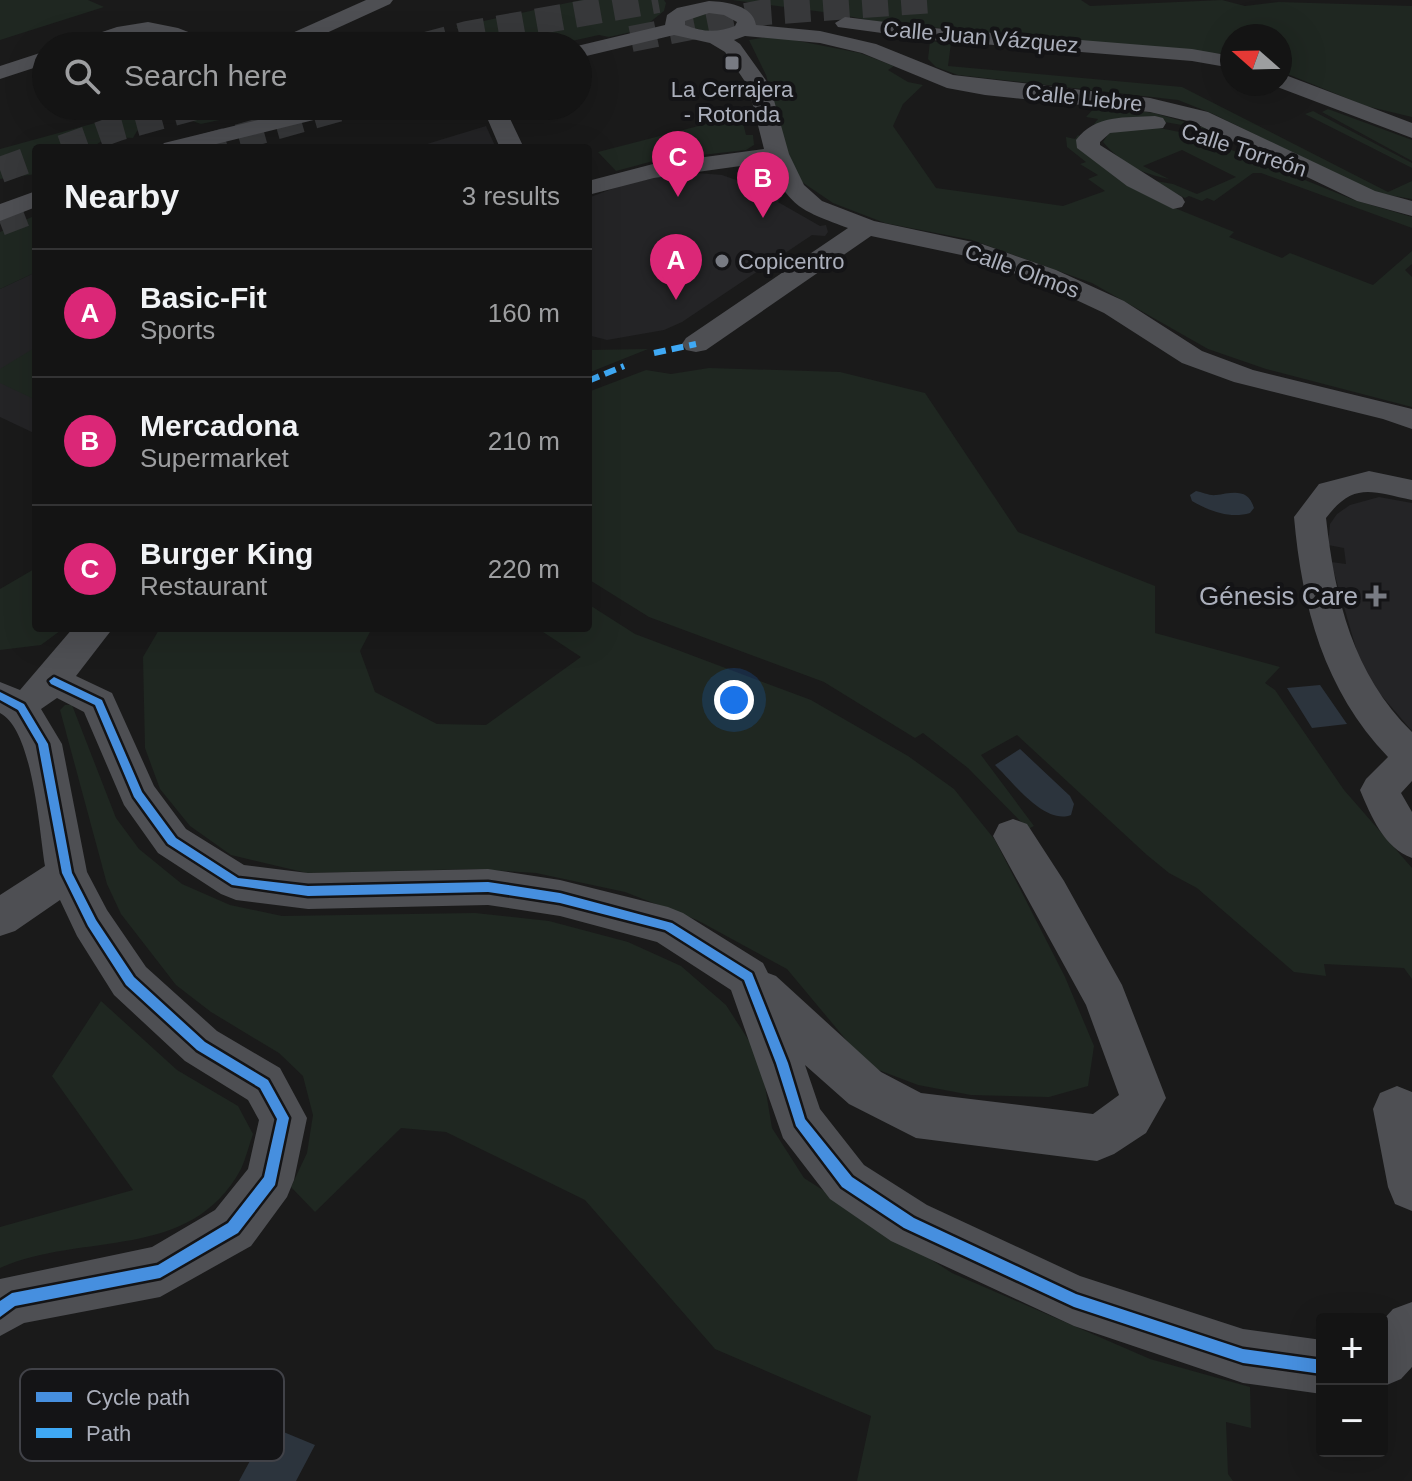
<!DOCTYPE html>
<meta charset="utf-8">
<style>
:root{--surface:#141414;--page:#1d1d1d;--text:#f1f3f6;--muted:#9d9ea0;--line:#333334;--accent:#db2777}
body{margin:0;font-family:Helvetica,sans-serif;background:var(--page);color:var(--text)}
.controls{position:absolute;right:24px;bottom:24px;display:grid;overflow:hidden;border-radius:8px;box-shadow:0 8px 32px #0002}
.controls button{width:72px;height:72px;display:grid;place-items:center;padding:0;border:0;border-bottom:2px solid var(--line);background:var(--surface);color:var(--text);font:40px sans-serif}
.compass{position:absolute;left:1220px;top:24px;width:72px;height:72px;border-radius:50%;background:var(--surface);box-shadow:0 8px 32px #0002;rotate:290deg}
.you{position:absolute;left:734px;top:700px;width:28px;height:28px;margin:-20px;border:6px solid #fff;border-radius:50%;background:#1a73e8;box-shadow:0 0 0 12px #1a73e833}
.badge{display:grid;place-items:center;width:52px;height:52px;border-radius:50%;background:var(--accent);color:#fff;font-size:26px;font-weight:700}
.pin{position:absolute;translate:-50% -66px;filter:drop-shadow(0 2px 4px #0008)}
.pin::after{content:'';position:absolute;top:42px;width:28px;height:24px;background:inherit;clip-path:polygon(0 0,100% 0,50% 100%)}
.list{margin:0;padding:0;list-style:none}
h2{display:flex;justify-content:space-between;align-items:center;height:104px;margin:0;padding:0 32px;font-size:34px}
h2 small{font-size:26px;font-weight:400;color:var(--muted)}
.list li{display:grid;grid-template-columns:52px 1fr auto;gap:24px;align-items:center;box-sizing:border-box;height:128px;padding:0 32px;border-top:2px solid var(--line)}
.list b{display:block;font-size:30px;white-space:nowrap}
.list p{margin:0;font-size:26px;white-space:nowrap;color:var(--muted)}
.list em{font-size:26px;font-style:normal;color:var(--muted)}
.icon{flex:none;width:44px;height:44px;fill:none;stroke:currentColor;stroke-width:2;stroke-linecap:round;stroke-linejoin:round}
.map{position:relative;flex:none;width:1412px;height:1481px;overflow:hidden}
.search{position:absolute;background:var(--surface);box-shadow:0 8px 32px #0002;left:32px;top:32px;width:560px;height:88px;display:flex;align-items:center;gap:20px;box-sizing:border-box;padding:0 28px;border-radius:44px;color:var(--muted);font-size:30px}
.panel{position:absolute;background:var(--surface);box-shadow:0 8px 32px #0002;left:32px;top:144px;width:560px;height:488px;border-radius:8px}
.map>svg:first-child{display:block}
</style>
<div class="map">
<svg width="1412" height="1481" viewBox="0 0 1412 1481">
<rect width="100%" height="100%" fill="#1a1a1a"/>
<!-- built -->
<path fill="#242426" d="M486 126 496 148H411L427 144Z
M683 172 722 175 782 196 778 202 820 226 826 225 828 232 825 236 812 235 682 322 664 330 607 340 588 335V198L622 185Z
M36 272V434L0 417V289Z
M1379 497 1412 503V731L1375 688 1360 662 1331 562 1346 564 1344 548 1328 545 1330 524 1337 514 1350 505Z"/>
<!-- green -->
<path fill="#1f2721" d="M0 0H88L104 7 0 40Z
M581 0H664L666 3 664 11 640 30 609 37 599 35 549 46H484L471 42 461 46 457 42V38L464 36 456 27Z
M732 0H1081L1090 6 1222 0 1245 6 1278 2 1412 6V117L1366 106 1280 71V36H1232V55L885 23 831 13Z
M704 13 724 15 731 19 732 25C719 33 701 33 689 25L690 19Z
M773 36 860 53 894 66 888 70 908 82 923 85 903 104 893 126 936 188 1063 206 1105 191 1088 179 1098 175 1080 164 1086 162 1067 147 1066 137 1075 139 1078 135 1160 202 1234 232 1229 237 1282 258 1290 253 1373 285 1412 251V264L1405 270 1412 277V407L1266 369 1208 349 1092 283 972 240 885 223 833 203 802 182 790 161 766 75 749 40Z
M930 41 951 43 948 66 1182 87 1388 192 1412 181V199L1377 193 1211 113 1178 100 958 75 936 67 928 59Z
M1097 105 1154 113 1216 131 1142 118 1091 128 1098 119 1086 117Z
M156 106H283L201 124 151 107Z
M1328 109 1412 140V161L1322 112Z
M1313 111 1412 163V168L1305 114Z
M128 114 146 127 137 131 133 138 107 137 92 148H36V174L0 179V149Z
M741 115 746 135H753L754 145 746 150 657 160 616 171 598 152Z
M1149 126 1195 135 1354 200 1412 217V228L1261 173H1253L1214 201 1207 198 1202 201 1189 196 1185 198 1150 180 1173 184 1197 194 1236 177 1182 150 1143 166 1169 179C1142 174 1121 163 1103 142L1109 133Z
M36 215V272L0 289V232Z
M36 347V400L0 383V369Z
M648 349 588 373V350Z
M709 368 840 372 925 393 1018 532 1155 586V633L1280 667 1265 683 1275 690 1344 790 1412 868V979L1404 968 1324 964 1326 976 1294 972 1197 888 1169 873 1147 855 1017 735 981 755 1034 826 1028 829 968 768 923 733 915 738 824 682 649 617 588 579V392L646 370 671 374Z
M36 568V628H64L41 645 0 650V589Z
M588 604 635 634 811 700 908 756 954 789 995 840 1065 977 1094 1046 1088 1086 1049 1097 971 1095 918 1085 868 1066 787 969 697 920 625 892 536 873 475 869 307 873 231 855 190 826 160 789 145 748 143 657 160 628H372L360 651 375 692 437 724 486 725 581 657 537 628H588Z
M65 705H72L116 818 139 849 182 884 230 905 282 916 475 913 549 921 628 942 681 966 726 1005 751 1044 762 1068 772 1128 804 1178 952 1273 1150 1359 1250 1387 1251 1428 1226 1422 1228 1474 1233 1481H857L871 1416 715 1349 585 1200 446 1132 401 1128 315 1212 291 1187 307 1153 313 1115 303 1076 279 1053 211 1012 176 985 121 914 107 884 60 710Z
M101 1001 177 1070 238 1106 253 1134C249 1145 246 1158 241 1169 190 1263 83 1231 0 1268V1227L133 1190 52 1076Z"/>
<!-- water -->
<path fill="#2c343d" d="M1196 491C1202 492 1210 496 1216 495 1231 493 1248 487 1254 508L1250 513C1230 519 1209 511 1192 501L1190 495Z
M1320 685 1347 724 1312 728 1287 688Z
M1020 749 1070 796 1074 804 1071 815C1044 825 1013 782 995 765Z
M269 1426 315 1445 296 1481H239Z"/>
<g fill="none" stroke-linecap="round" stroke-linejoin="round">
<!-- highway-tunnel -->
<path stroke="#37383a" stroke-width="26" stroke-dasharray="26 13" stroke-linecap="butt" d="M631 39 766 12 934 0
M422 46 467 34 658 0
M62 148 118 128 199 106
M201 148 348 106
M0 170 36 157
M0 223 36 209"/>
<!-- minor -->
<path fill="#4e4f53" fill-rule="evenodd" d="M366 0H393L390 4 298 46H263L266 42 281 38Z
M709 1C727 2 753 5 756 25L820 31 876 44 953 75 1150 98 1208 112 1375 191 1412 201V216L1357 201 1192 122 1150 112 985 95 947 88 862 53 820 43 745 36 734 40 740 44 770 86 789 154 804 185 822 201 874 221 982 244 1056 270 1124 301 1202 351 1253 370 1412 409V429L1383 419 1234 382 1182 363 1104 313 1038 282 966 256 871 236 706 350 696 352 686 350 682 344 686 338 848 228C803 211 789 208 769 162L654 178 588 195V181L653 164 764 149 748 86 725 52 710 43 674 35 578 58 577 46 665 25 667 15 677 8ZM709 13 724 15 737 22 735 26C718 33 702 32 685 25V21Z
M845 17 933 28 1192 49 1232 56V68L1192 61 933 40 838 27 835 23Z
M148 22 178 28 214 42 217 46H186L165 37 148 35 99 46H69L72 42 117 27Z
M46 51V64L0 79V66Z
M1280 73 1412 123V138L1272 85 1280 84Z
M315 106H353L350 111 200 148H160L164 143Z
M482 106H504L524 148H500Z
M1155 116 1163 118 1166 123 1163 128 1110 133 1100 142V145L1182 197 1185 202 1182 207 1173 209 1127 186 1077 148 1076 140C1096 114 1125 118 1155 116Z
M36 191V207L0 221V204Z
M1369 471 1412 480V500C1372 492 1354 481 1326 518 1335 599 1353 674 1412 732V781L1401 793 1412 812V858C1384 848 1371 816 1360 790L1366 779 1388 757C1324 690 1302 607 1294 517L1319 484Z
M73 628H113L76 676 112 693 154 786 186 829 244 865 308 873 488 869 560 880 668 907 683 913 763 963 768 973 776 976 881 1072 921 1093 1093 1114 1119 1095 1086 1005 993 836 999 824 1013 819 1027 824 1064 881 1122 985 1166 1098 1146 1133 1114 1154 1097 1161 916 1138 849 1104 805 1065 820 1109 864 1165 927 1205 1080 1276 1243 1329 1322 1340V1394L1243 1383 1074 1326 891 1241 830 1199 783 1138 731 990 657 942 560 916 488 905 308 909 236 900 221 894 158 853 124 805 84 712 57 698 41 709 62 744 87 872 107 910 146 967 217 1031 280 1068 307 1118 294 1180 287 1197 251 1246 160 1297 24 1323 0 1336V1279L152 1247 215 1210 248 1169 259 1120 248 1100 185 1061 114 995 77 936 60 900 15 931 0 936V895L45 866C39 829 33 730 0 713V682L20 690Z
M1397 1086 1412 1092V1211L1395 1204 1388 1187 1373 1109 1380 1093Z
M1412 1302V1367L1401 1379 1382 1387V1321L1393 1309Z"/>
<!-- quiet -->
<path stroke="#3fa9f5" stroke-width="6" stroke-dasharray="12 6" stroke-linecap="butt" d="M654 353 696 344
M588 381 624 366"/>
<defs>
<path id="cycleway" d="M54 677 102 700 142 792 176 838 238 878 308 886 488 882 560 893 672 923 752 973 788 1063 805 1119 852 1177 914 1218 1076 1294 1243 1349 1322 1360V1374L1243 1363 1074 1307 904 1228 842 1187 796 1126 776 1063 744 980 665 930 560 903 488 892 308 896 232 885 168 844 134 797 95 705 51 684 49 681Z
M0 692 24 704 48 744 72 873 96 920 134 977 205 1042 268 1080 289 1118 275 1185 238 1233 160 1278 15 1306 0 1317V1301L12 1293 158 1265 228 1223 264 1177 277 1119 260 1088 197 1050 126 985 88 926 62 873 38 744 18 710 0 700Z"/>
</defs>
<!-- cycleway casing -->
<use href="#cycleway" stroke="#141416" stroke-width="5"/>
<!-- cycleway -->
<use href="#cycleway" fill="#468fdf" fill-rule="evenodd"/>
</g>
<!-- markers -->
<g fill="#787b83" stroke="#141416" stroke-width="3">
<rect x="724" y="55" width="16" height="16" rx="4"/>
<circle cx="722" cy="261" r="8"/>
<path d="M1372 584h8v8h8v8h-8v8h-8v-8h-8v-8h8z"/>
</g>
<g text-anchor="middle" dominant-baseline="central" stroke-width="8" stroke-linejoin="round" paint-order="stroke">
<!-- far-street labels -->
<g font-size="22" fill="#abafbb" stroke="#141416">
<text transform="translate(981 37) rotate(5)">Calle Juan Vázquez</text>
<text transform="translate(1084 98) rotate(6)">Calle Liebre</text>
<text transform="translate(1244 150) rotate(18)">Calle Torreón</text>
<text transform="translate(1022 271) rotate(20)">Calle Olmos</text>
</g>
<!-- far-poi labels -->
<g font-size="22" fill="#abafbb" stroke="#141416">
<text x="732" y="89">La Cerrajera<tspan x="732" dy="25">- Rotonda</tspan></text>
<text x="738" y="261" text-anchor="start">Copicentro</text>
</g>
<!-- poi labels -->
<g font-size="26" fill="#abafbb" stroke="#141416" text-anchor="end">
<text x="1358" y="596">Génesis Care</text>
</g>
</g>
<!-- legend -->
<rect x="20" y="1369" width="264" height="92" rx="12" fill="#141416" stroke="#414248" stroke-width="2"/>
<rect x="36" y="1392" width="36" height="10" fill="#468fdf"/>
<rect x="36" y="1428" width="36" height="10" fill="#3fa9f5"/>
<g font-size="22" fill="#abafbb">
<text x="86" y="1405">Cycle path</text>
<text x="86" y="1441">Path</text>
</g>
</svg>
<div class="controls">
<button>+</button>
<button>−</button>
</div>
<svg class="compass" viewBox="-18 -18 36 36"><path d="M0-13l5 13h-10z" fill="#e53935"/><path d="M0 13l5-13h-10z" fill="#9d9ea0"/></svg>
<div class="you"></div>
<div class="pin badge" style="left:676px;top:300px">A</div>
<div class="pin badge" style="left:763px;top:218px">B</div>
<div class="pin badge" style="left:678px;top:197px">C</div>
<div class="search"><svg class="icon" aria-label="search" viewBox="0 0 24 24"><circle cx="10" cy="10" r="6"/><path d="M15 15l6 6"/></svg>Search here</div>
<section class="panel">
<h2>Nearby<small>3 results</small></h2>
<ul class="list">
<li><span class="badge">A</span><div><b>Basic-Fit</b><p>Sports</p></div><em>160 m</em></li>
<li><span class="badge">B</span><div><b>Mercadona</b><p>Supermarket</p></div><em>210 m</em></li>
<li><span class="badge">C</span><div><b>Burger King</b><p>Restaurant</p></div><em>220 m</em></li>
</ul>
</section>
</div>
